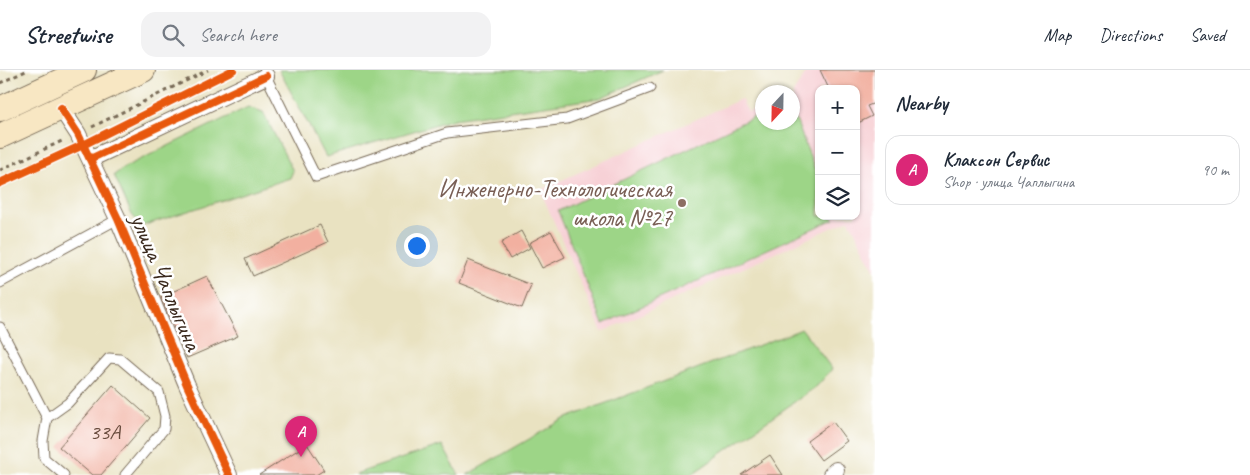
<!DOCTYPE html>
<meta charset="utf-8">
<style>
:root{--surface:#fff;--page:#f2f2f3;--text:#1f2937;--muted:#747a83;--line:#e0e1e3;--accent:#db2777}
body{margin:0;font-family:Caveat,sans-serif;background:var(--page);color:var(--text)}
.controls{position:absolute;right:15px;top:15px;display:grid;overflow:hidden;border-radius:10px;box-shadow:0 1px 4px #0004}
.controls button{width:45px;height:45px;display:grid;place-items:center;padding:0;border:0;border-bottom:1px solid var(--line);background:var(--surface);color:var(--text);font:25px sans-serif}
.compass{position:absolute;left:755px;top:15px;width:45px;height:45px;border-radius:50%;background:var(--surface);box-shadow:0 1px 4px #0004;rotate:202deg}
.you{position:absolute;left:416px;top:175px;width:18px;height:18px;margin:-12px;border:4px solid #fff;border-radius:50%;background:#1a73e8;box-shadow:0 0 0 8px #1a73e833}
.badge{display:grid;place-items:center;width:32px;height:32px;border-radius:50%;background:var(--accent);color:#fff;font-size:16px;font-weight:700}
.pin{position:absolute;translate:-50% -41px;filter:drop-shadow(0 1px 2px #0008)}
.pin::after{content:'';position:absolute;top:26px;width:18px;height:15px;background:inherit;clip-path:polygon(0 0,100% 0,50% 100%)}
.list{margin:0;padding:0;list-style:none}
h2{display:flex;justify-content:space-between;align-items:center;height:65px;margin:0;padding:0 20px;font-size:21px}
h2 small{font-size:16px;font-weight:400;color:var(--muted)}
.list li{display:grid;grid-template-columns:32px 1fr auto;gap:15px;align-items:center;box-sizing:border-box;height:70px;margin:0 10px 10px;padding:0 10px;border:1px solid var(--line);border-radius:15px}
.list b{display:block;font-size:19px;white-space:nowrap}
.list p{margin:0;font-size:16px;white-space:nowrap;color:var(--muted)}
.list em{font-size:16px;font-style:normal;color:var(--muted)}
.icon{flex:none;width:28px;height:28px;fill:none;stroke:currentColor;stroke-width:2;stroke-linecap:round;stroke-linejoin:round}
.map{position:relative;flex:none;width:875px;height:405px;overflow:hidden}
header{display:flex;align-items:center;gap:30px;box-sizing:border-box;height:70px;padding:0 25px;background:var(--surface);border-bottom:1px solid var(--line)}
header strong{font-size:24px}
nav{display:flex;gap:28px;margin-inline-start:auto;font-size:18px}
.search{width:350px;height:45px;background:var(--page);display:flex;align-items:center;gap:12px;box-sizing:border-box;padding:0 18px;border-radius:15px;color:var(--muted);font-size:19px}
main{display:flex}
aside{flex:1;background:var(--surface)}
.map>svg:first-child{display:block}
</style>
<header>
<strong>Streetwise</strong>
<div class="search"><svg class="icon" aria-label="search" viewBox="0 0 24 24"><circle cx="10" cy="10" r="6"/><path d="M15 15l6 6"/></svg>Search here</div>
<nav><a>Map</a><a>Directions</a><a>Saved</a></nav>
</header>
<main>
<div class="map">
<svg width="875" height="405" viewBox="0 0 875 405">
<rect width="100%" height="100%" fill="#fff"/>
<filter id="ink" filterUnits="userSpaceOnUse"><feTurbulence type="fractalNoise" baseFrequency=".02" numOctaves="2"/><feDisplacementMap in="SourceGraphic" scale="10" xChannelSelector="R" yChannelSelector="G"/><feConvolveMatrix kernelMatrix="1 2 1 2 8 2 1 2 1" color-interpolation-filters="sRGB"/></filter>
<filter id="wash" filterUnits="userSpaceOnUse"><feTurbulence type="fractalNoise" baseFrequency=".0096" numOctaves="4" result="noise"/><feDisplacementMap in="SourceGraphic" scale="20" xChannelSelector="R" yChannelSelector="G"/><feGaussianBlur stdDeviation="1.12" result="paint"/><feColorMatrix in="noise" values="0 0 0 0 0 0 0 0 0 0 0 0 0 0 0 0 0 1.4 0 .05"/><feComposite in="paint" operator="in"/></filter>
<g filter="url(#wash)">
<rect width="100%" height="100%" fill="#e9e2c1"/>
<!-- built -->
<path fill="#f7cfd4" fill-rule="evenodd" d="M808 0H875V201L849 150 602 262 540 120 741 29 748 42 762 36V52H792L793 23ZM819 19H856V146H819Z"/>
<!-- green -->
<path fill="#9dd587" stroke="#6c8052" d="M279 0H663L600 28 454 49 326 87Z
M248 37 263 42 293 101 290 108 142 156 132 145 114 105 125 97Z
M793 42 819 110V146H833L834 149 603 254 558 141 762 43V52H792Z
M802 259 832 299 817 316 691 405H467L564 349Z
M442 375 459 405H355L358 403Z"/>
<g id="blocks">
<!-- building -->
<path fill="#f2b0a0" d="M820 0H875V33L867 36 872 46 856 54V19H829Z
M320 155 328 172 253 206 245 189Z
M521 161 530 178 510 189 501 173Z
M551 161 565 187 542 198 529 173Z
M468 190 531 215 522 238 459 213Z
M207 206 238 266 187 288 161 227Z
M113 315 150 348 101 405H92L59 377Z
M833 352 847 371 821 390 807 371Z
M307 374 324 400 316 405H259Z
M770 385 783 405H741Z"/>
</g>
</g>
<g filter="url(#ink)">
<use href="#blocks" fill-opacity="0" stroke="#786a57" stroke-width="1"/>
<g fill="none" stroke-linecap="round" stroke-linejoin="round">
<defs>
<path id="service" d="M264 2 316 107 447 63 567 49 650 18
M0 213 118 149
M0 257 47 348 43 371 44 388 64 405
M47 348 68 333 109 288 120 289 159 322 165 346 164 359 125 405"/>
<path id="minor" d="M61 38 78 64 118 149 187 315 229 405
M90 89 266 6
M831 405 836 400"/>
<path id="secondary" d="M0 39 84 0
M0 66 143 0"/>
</defs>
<!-- service casing -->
<use href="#service" stroke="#786a57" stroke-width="11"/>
<!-- minor casing -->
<use href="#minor" stroke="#786a57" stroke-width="18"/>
<!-- secondary casing -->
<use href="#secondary" stroke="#786a57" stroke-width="26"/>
<!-- path -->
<path stroke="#786a57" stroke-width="3" stroke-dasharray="4 4" stroke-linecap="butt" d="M0 13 28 0
M92 57 208 0
M0 100 64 70"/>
<!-- service -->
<use href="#service" stroke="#fff" stroke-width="9"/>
<!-- minor -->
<use href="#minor" stroke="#fff" stroke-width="16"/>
<!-- secondary -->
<use href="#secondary" stroke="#f8e7c3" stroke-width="24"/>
<defs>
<path id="cycleway" d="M61 38 78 64 118 149 187 315 229 405
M90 89 266 6
M0 113 83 75 233 0"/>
</defs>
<!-- cycleway casing -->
<use href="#cycleway" stroke="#fff" stroke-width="11"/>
<!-- cycleway -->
<use href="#cycleway" stroke="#e8590c" stroke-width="8"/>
</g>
</g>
<!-- markers -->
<circle fill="#8d6e63" stroke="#fff" stroke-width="2" cx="682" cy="133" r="5"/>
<g text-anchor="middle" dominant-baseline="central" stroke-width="5" stroke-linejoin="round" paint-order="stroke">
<!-- number labels -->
<g font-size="22" fill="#694c3e">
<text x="105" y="362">33А</text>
</g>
<!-- education labels -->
<g font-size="25" fill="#785e54" stroke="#fff" text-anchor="end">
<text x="672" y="119">Инженерно-Технологическая<tspan x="672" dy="29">школа №27</tspan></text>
</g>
<!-- street labels -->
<g font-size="25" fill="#3b2a1e" stroke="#fff">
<text transform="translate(166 212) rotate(67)">улица Чаплыгина</text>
</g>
</g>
</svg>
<div class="controls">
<button>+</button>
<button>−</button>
<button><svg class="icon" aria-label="layers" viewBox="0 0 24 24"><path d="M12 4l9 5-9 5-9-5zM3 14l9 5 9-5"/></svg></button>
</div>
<svg class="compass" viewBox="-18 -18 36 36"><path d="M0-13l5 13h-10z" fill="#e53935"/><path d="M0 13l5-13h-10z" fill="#747a83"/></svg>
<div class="you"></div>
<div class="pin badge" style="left:301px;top:387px">A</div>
</div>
<aside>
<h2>Nearby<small></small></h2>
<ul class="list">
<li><span class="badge">A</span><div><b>Клаксон Сервис</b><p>Shop · улица Чаплыгина</p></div><em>90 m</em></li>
</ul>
</aside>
</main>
